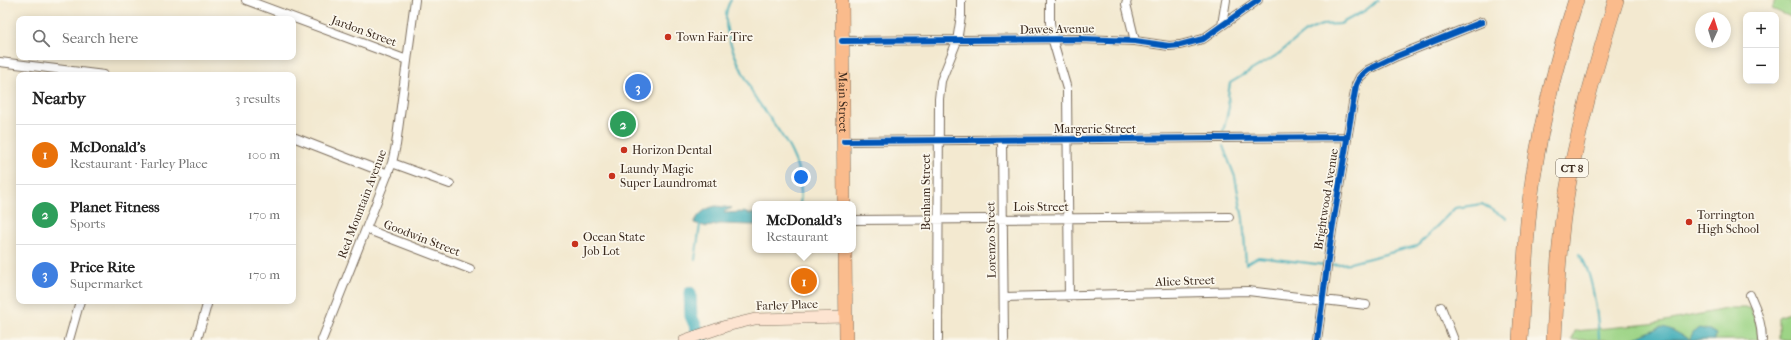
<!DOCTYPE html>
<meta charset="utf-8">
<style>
:root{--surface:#fff;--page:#f6f6f6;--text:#222;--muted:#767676;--line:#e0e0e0;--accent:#0f766e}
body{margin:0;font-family:"IM FELL French Canon",serif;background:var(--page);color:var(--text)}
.controls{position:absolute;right:12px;top:12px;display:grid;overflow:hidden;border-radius:8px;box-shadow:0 2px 10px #0003}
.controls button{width:36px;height:36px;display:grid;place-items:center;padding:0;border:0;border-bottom:1px solid var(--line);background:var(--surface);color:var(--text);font:20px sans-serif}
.compass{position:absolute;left:1695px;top:12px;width:36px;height:36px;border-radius:50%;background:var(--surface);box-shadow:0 2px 10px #0003;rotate:4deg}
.you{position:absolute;left:801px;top:177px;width:14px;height:14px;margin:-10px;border:3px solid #fff;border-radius:50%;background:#1a73e8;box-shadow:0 0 0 6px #1a73e833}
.badge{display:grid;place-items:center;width:26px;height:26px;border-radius:50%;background:var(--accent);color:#fff;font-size:13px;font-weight:700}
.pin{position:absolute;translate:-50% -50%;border:2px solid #fff;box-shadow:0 1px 4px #0006}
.popup{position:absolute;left:752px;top:201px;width:104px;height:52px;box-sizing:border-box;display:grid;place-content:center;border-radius:8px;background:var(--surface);filter:drop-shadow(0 1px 3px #0005);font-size:13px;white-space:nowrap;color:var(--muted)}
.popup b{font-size:15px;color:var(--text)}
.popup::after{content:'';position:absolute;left:50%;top:100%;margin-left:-8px;border:8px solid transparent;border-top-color:var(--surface)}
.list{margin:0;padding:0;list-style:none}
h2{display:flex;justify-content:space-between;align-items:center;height:52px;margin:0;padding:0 16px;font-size:17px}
h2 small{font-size:13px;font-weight:400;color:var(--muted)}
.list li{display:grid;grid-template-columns:26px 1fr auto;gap:12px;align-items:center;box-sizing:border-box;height:60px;padding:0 16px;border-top:1px solid var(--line)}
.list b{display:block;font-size:15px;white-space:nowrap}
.list p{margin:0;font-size:13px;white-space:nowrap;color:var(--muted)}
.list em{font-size:13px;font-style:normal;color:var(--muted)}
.icon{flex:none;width:22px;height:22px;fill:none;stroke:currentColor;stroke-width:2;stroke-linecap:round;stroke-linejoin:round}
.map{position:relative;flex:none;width:1791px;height:340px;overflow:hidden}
.search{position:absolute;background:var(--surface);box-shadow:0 2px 10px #0003;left:16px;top:16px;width:280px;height:44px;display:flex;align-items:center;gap:10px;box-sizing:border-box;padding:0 14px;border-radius:8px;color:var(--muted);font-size:15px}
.panel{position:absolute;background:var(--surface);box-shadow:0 2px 10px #0003;left:16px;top:72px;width:280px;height:232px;border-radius:8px}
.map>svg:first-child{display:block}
</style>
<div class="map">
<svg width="1791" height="340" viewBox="0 0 1791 340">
<rect width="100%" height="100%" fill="#fbf7ec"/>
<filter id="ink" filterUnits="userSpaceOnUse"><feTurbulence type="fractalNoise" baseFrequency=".025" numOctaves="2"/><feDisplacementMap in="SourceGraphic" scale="8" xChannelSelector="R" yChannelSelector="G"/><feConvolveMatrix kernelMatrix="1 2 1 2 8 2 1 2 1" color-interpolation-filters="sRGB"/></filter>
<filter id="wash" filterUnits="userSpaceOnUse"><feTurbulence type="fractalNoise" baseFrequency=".012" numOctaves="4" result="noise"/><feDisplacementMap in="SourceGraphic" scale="16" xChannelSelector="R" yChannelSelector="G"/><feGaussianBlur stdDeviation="0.9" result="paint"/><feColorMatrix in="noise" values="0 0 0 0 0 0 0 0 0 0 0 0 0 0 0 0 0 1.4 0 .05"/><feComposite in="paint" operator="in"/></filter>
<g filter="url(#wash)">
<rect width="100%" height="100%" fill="#f3e9d0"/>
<!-- green -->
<path fill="#9dd486" stroke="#6c7f52" d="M1775 0H1791V17L1772 9Z
M1731 308H1750L1757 324 1759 340H1572L1575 331 1650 324Z
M1791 312V340L1779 339V317Z"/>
<!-- water -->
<path fill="#3cacb7" stroke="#3c6b6a" d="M716 206 732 208 725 211 724 213 744 212 750 214 755 213V225L720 224 707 227 694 223C699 213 706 208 716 206Z
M1660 327C1671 327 1679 335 1690 339L1693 332 1699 328 1710 330 1716 334 1714 340H1624L1635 338Z"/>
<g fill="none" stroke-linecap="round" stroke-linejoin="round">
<!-- stream -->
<path stroke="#3cacb7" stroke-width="2" d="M731 0C717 21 735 56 744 75 748 81 750 88 753 94 766 115 784 134 793 156 800 170 802 189 800 204
M1223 132 1229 107 1228 96 1230 83 1277 55 1304 33 1312 29 1322 25 1340 24 1366 10 1378 0
M1223 146 1235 177 1243 219 1246 264 1258 257 1325 265
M1579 254C1592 268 1598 318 1599 338
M695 260 700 225 702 223
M1330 265 1350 263 1417 246 1455 208 1482 204 1506 218"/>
<!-- river -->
<path stroke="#3cacb7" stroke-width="13" d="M690 293 691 316 702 340"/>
</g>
</g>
<g filter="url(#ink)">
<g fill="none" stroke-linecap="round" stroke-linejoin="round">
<defs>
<path id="minor" d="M246 0 407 60
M1050 0V23L1053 41 1067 89 1069 297
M1127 0 1126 4 1135 41
M1222 25 1226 0
M842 41 1081 39 1135 41 1169 46 1180 45 1203 39 1258 0
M0 62 104 75
M293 137 388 174
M1002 140 1004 340
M844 141 1347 137
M392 163 450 184
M853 220 1229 217
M366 229 470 269
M1750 295C1757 310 1762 324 1762 340
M1004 297 1248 291 1366 305
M1441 307 1454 340
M69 340 80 301
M197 340 208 301
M322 340 392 163 396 145 415 0
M938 340 939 99 941 81 957 41 961 16V0
M1317 340 1332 230 1356 85 1360 77 1368 70 1397 56 1482 22"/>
<path id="secondary" d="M685 340 726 326 755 319 846 317"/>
<g id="primary">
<path id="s1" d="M842 0 844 204"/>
<path d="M845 250 846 340"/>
</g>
<path id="motorway" d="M1520 340C1523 294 1525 247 1530 201 1538 133 1555 65 1576 0
M1554 340C1556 297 1558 253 1564 210 1575 138 1595 69 1616 0"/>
</defs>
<!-- minor casing -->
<use href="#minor" stroke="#7b6d5c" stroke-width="10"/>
<!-- secondary casing -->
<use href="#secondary" stroke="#7b6d5c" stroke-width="12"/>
<!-- primary casing -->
<use href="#primary" stroke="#7b6d5c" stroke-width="14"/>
<!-- motorway casing -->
<use href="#motorway" stroke="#7b6d5c" stroke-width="16"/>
<!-- minor -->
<use href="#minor" stroke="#fff" stroke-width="8"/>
<!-- secondary -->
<use href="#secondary" stroke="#fde4d1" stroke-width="11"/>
<!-- primary -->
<use href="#primary" stroke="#fabb8c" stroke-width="13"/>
<!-- motorway -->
<use href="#motorway" stroke="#fabb8c" stroke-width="15"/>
<defs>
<path id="cycleway" d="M842 41 1081 39 1135 41 1169 46 1180 45 1203 39 1258 0
M844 141 1347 137
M1317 340 1332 230 1356 85 1360 77 1368 70 1397 56 1482 22"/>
</defs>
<!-- cycleway casing -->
<use href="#cycleway" stroke="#fbf7ec" stroke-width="8"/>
<!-- cycleway -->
<use href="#cycleway" stroke="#0057b8" stroke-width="6"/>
</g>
</g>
<!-- markers -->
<g fill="#c8321e" stroke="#fbf7ec" stroke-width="1.5">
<circle cx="668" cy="37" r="4"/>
<circle cx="624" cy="150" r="4"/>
<circle cx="612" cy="176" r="4"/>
<circle cx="1689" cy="222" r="4"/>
<circle cx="575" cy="244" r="4"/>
</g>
<g text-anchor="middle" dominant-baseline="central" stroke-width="3.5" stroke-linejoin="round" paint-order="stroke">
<!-- shield labels -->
<rect fill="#fbf7ec" stroke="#75685c" stroke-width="1" x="1556" y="159" width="32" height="18" rx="3"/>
<g font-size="11" font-weight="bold" fill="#3b2a1e">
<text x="1572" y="168">CT 8</text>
</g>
<!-- street labels -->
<g font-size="12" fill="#3b2a1e" stroke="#fbf7ec">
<text transform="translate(1057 29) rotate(-1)">Dawes Avenue</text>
<text transform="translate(364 31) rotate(20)">Jardon Street</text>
<text stroke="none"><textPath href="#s1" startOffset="102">Main Street</textPath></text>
<text x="1095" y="129">Margerie Street</text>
<text transform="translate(926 192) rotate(-90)">Benham Street</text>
<text transform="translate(1326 199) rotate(-81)">Brightwood Avenue</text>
<text transform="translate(362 204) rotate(-69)">Red Mountain Avenue</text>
<text x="1041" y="207">Lois Street</text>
<text transform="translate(422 238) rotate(21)">Goodwin Street</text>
<text transform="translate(991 240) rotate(-91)">Lorenzo Street</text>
<text transform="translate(1185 281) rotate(-2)">Alice Street</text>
<text transform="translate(787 305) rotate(-2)">Farley Place</text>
</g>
<!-- poi labels -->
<g font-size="12" fill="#3b2a1e" stroke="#fbf7ec" text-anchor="start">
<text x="676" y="37">Town Fair Tire</text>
<text x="632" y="150">Horizon Dental</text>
<text x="620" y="169">Laundy Magic<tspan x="620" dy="14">Super Laundromat</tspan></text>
<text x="1697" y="215">Torrington<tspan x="1697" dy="14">High School</tspan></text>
<text x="583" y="237">Ocean State<tspan x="583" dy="14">Job Lot</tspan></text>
</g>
</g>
</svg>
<div class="controls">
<button>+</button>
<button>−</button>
</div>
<svg class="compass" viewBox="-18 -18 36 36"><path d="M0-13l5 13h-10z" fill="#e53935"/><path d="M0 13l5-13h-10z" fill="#767676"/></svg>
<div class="you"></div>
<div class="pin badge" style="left:804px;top:281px;background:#e8710a">1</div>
<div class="popup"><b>McDonald's</b>Restaurant</div>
<div class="pin badge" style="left:623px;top:124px;background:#2e9e5b">2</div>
<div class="pin badge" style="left:638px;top:87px;background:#3f7fe0">3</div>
<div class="search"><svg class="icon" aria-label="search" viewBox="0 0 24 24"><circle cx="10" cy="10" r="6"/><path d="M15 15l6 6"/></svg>Search here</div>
<section class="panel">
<h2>Nearby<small>3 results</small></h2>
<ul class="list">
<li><span class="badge" style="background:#e8710a">1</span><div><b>McDonald's</b><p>Restaurant · Farley Place</p></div><em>100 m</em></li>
<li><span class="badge" style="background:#2e9e5b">2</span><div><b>Planet Fitness</b><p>Sports</p></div><em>170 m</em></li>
<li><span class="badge" style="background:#3f7fe0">3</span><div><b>Price Rite</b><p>Supermarket</p></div><em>170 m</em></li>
</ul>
</section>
</div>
